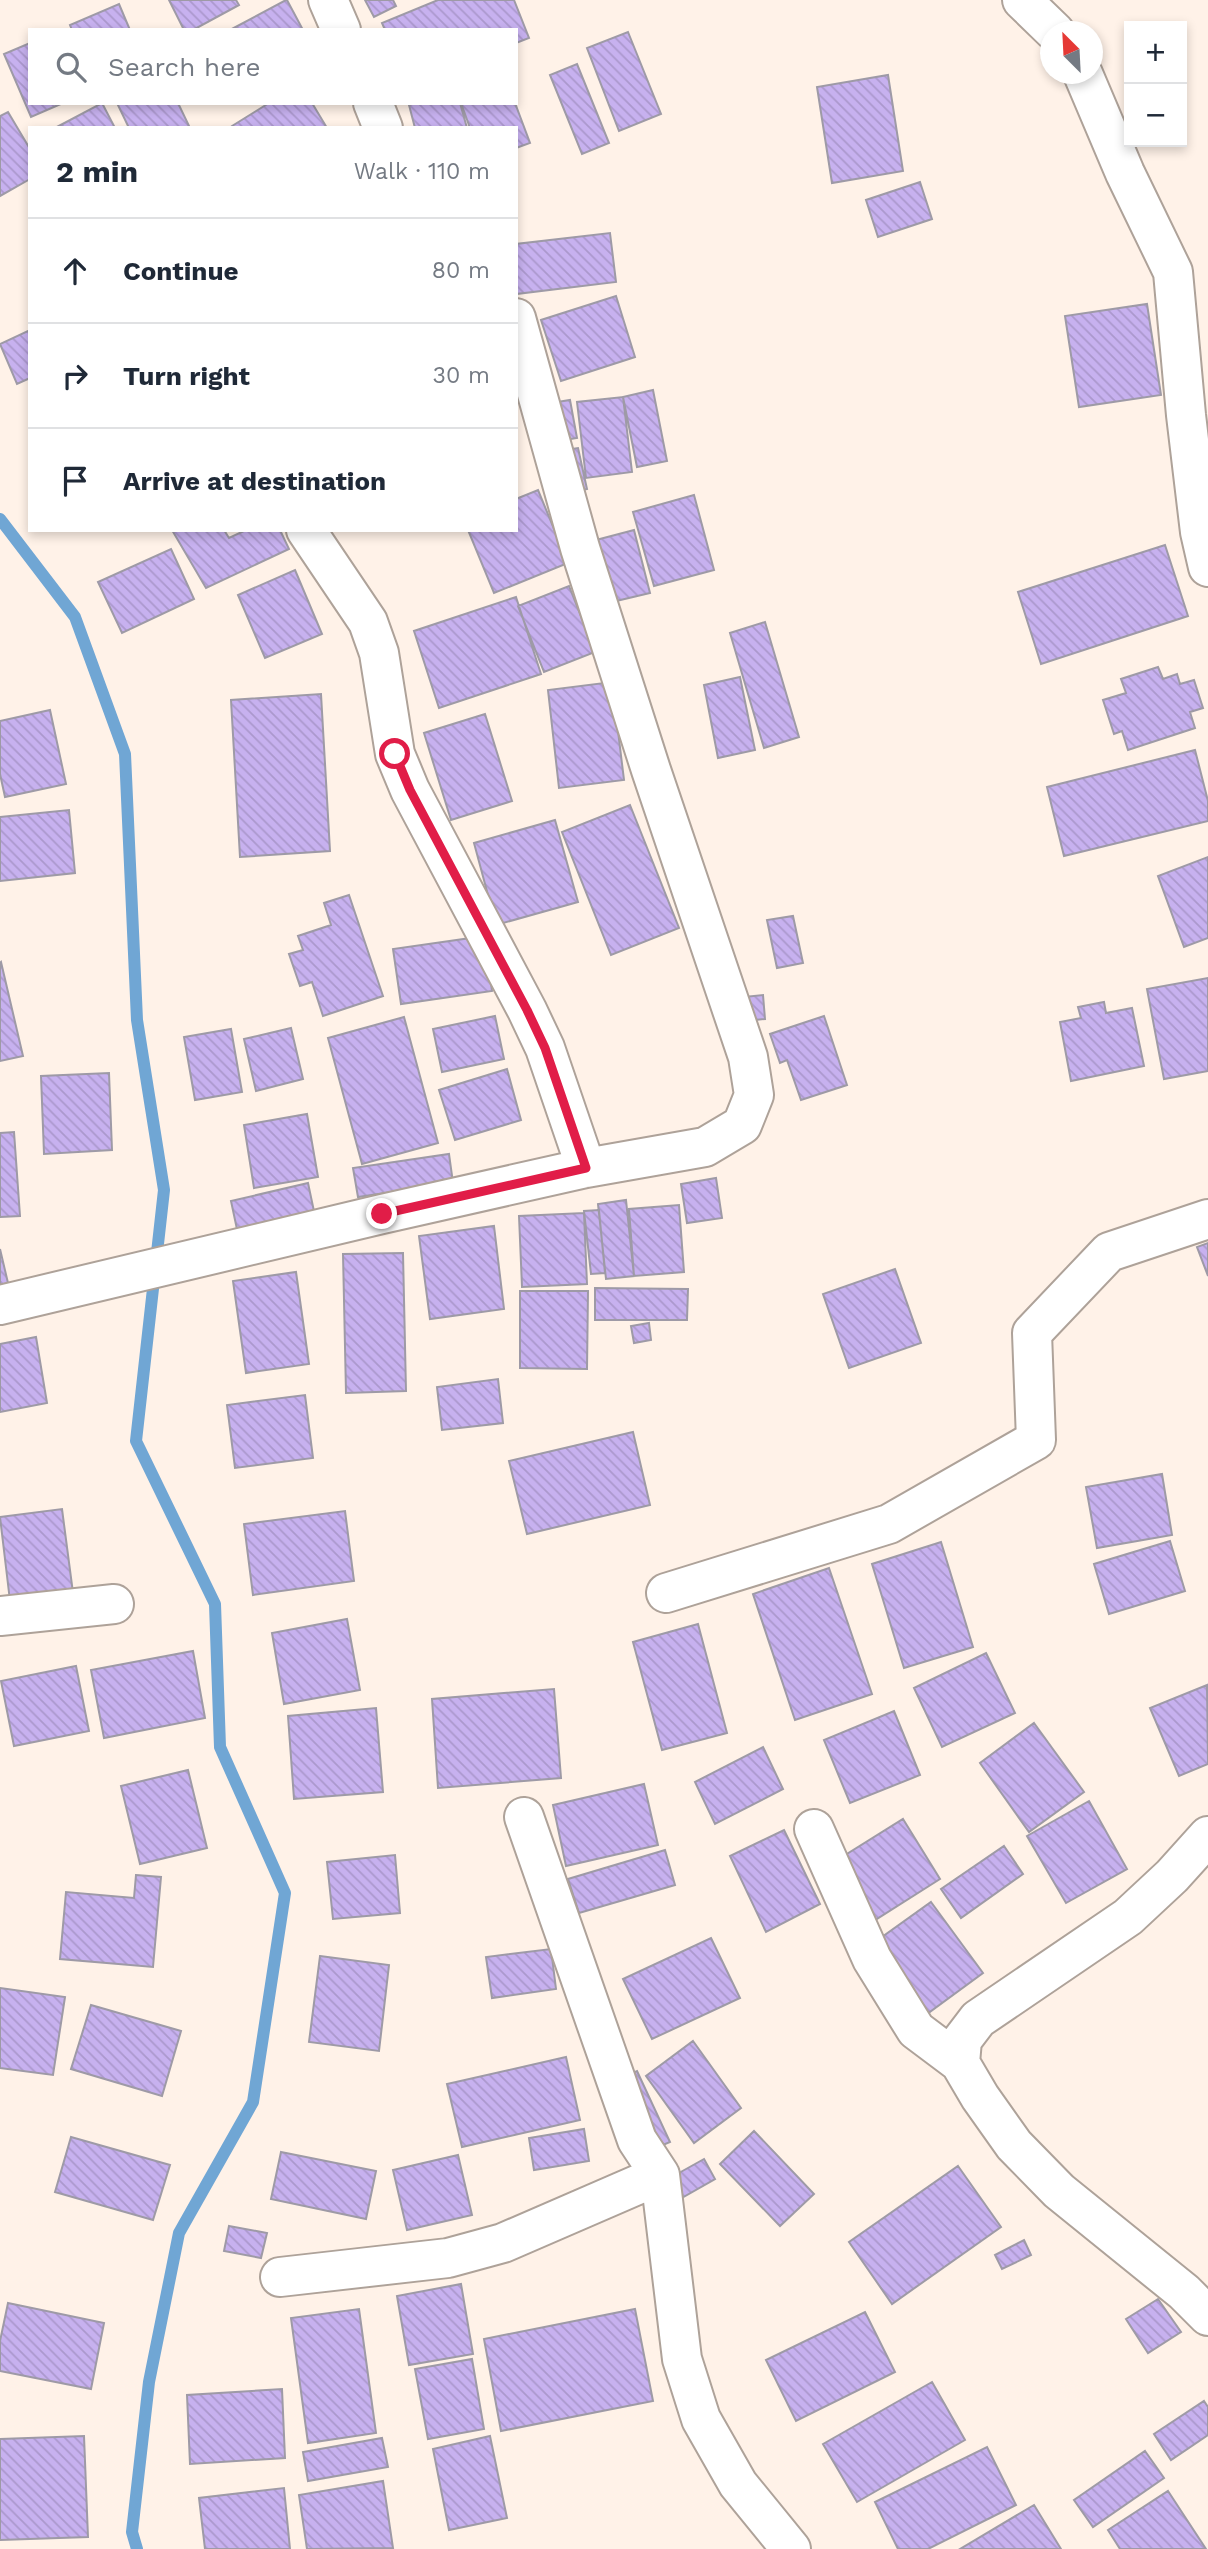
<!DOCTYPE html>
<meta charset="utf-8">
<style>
:root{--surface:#fff;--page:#f2f2f3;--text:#1f2937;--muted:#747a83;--line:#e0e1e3}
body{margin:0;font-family:"Work Sans",sans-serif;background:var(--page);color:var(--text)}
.controls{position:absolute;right:21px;top:21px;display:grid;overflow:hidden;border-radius:0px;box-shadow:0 4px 10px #0003}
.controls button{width:63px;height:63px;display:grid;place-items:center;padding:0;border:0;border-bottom:2px solid var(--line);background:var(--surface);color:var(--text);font:35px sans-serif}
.compass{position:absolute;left:1040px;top:21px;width:63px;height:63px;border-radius:50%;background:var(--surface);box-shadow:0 4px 10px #0003;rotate:336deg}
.stop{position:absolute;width:21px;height:21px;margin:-16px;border:5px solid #e11d48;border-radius:50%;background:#fff}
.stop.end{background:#e11d48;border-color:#fff;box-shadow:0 2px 7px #0008}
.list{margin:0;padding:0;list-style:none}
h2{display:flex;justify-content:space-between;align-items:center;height:91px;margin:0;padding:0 28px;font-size:30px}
h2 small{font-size:23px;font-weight:400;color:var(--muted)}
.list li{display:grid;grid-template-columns:46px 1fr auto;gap:21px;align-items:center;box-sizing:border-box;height:105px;padding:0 28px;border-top:2px solid var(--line)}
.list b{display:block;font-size:26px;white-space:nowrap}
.list em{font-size:23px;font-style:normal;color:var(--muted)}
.icon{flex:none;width:38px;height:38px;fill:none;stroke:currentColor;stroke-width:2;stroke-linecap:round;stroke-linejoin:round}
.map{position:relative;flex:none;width:1208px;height:2549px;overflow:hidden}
.search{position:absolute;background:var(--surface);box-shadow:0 4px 10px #0003;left:28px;top:28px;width:490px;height:77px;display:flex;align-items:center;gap:18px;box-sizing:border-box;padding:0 24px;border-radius:0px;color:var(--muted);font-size:26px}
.panel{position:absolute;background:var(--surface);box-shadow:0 4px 10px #0003;left:28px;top:126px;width:490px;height:406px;border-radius:0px}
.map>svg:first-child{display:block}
</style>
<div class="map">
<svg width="1208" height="2549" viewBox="0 0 1208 2549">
<defs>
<pattern id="building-back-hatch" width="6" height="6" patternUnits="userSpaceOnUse" patternTransform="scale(1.75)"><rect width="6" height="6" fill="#c7b1ef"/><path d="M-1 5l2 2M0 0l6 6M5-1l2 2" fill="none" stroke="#ab98cd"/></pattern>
</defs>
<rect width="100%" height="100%" fill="#fff2e8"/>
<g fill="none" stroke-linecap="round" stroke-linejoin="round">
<!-- stream -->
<path stroke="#70a6d4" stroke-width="12" d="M0 519 75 617 125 754 137 1020 164 1190 136 1441 215 1604 220 1747 285 1893 253 2102 179 2233 149 2382 132 2532 137 2549"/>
</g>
<!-- building -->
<path fill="url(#building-back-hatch)" stroke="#9e9aa6" stroke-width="2" d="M169 0H236L239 5 193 30H184Z
M287 0 303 30H230L286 0Z
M365 0H393L396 6 374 17Z
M438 0H514L529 38 516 43V30H385L382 23Z
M119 4 130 30H72L70 25Z
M628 32 661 114 619 131 587 48Z
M30 43V103H63L31 117 4 54Z
M577 64 609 143 582 154 550 75Z
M888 75 903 171 832 183 817 87Z
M102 103 115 128H55Z
M117 103H178L190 128H129Z
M269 103H312L327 128H233L232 126Z
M416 103H460L467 128H415L409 105Z
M461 103H515L530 143 516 148V128H470Z
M8 112 30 149V179L0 196V116Z
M920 182 932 219 878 237 866 200Z
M610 233 616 282 516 294V244Z
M616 296 635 357 561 381 541 320Z
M1147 304 1161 395 1079 407 1065 316Z
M30 330V378L17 384 0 344Z
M653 390 667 461 637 467 623 397Z
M623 397 632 472 586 478 577 402Z
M570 400 577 438 558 441 551 403Z
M578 448 587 489 574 492 564 450Z
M538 490 568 563 494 593 468 530H516V499Z
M694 495 714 570 654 586 633 512Z
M172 530H224L229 538 246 530H280L289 549 206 588Z
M634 530 650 593 612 602 596 540Z
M1165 545 1188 616 1041 664 1018 592Z
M171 549 194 599 122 633 98 582Z
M295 570 322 634 265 658 238 595Z
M569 586 595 652 544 672 518 606Z
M516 597 541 674 439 708 414 631Z
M765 622 799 737 764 748 730 633Z
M1158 667 1163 679 1177 674 1180 684 1194 680 1203 708 1190 712 1195 728 1128 750 1122 731 1114 734 1103 700 1126 693 1121 679Z
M740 677 755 750 718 758 704 685Z
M612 682 624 780 559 788 548 690Z
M321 694 330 851 240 857 231 700Z
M50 710 66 784 5 797 0 774V721Z
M485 714 512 801 451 820 424 733Z
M1195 750 1208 801V821L1064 856 1047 787Z
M630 805 679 928 611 955 562 832Z
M69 810 75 873 0 881V817Z
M555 820 578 902 496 925 474 843Z
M1208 857V938L1184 947 1158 876Z
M349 895 383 996 323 1016 312 982 300 986 289 954 303 950 298 936 331 925 324 903Z
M793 916 803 963 777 968 767 920Z
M485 936 492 991 401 1004 393 949Z
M1 962 23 1056 0 1061V963Z
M1208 978V1071L1164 1079 1147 989Z
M763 995 765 1019 738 1022 735 998Z
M1104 1002 1106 1013 1132 1008 1144 1066 1071 1081 1060 1022 1081 1018 1078 1007Z
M495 1016 504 1059 442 1072 433 1029Z
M824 1016 847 1085 801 1100 787 1060 780 1063 770 1034Z
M404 1017 438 1143 362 1164 328 1038Z
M291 1028 303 1079 256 1091 244 1039Z
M231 1029 242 1092 195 1100 184 1037Z
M507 1069 521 1120 455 1140 439 1090Z
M109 1073 112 1150 44 1154 41 1076Z
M307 1114 318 1177 254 1188 244 1125Z
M14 1132 20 1216 0 1217V1133Z
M449 1154 453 1183 358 1197 353 1168Z
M716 1178 722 1218 687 1223 681 1184Z
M308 1183 315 1216 238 1234 231 1201Z
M626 1200 634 1276 606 1279 598 1204Z
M679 1205 684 1272 634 1276 629 1209Z
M599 1210 605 1273 591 1274 584 1211Z
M584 1213 587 1284 522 1287 519 1216Z
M494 1226 504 1309 430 1319 419 1236Z
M1208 1243V1276L1197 1247Z
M0 1249 8 1283 0 1285Z
M403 1253 406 1391 346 1393 343 1254Z
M895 1269 921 1343 849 1368 823 1294Z
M296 1272 309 1364 246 1373 233 1281Z
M595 1288 688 1289 687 1320H595Z
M520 1291H588L587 1369 520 1368Z
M649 1323 651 1340 634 1343 631 1326Z
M36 1337 47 1403 0 1412V1344Z
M498 1379 503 1423 442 1430 437 1387Z
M305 1395 313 1458 235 1468 227 1405Z
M633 1432 650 1505 527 1534 509 1461Z
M1162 1474 1172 1535 1097 1548 1086 1487Z
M62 1509 73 1593 10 1601 0 1517Z
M345 1511 354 1581 253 1595 244 1524Z
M1170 1541 1185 1591 1109 1614 1094 1564Z
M941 1542 973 1647 904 1668 872 1564Z
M829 1568 872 1694 795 1720 753 1594Z
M347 1619 360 1690 284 1704 272 1633Z
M698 1624 727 1733 662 1750 633 1642Z
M193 1651 205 1718 104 1738 91 1670Z
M986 1653 1015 1713 942 1747 914 1688Z
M76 1666 89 1731 14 1746 1 1681Z
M1207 1685 1208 1764 1179 1776 1150 1708Z
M554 1689 561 1778 438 1788 432 1699Z
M376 1708 383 1792 294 1799 288 1716Z
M894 1711 920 1775 850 1803 824 1740Z
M1034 1723 1084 1792 1029 1832 980 1763Z
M763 1747 783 1789 715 1824 695 1782Z
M188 1770 207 1848 140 1864 121 1786Z
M644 1784 658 1845 566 1866 553 1805Z
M1089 1801 1127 1869 1066 1903 1027 1836Z
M903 1819 940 1879 872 1922 834 1862Z
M784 1830 820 1904 766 1932 730 1856Z
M1004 1846 1023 1874 961 1918 941 1889Z
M665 1850 675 1885 579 1913 568 1879Z
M395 1855 400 1913 333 1919 327 1862Z
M136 1875 161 1877 153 1967 60 1959 66 1892 134 1898Z
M931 1902 983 1973 927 2014 875 1942Z
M711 1938 740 1998 652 2039 623 1979Z
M551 1949 556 1989 492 1998 486 1957Z
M320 1956 389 1965 379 2051 309 2042Z
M0 1988 65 1997 53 2075 0 2068Z
M91 2005 181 2031 162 2096 71 2069Z
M693 2041 741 2108 694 2143 646 2076Z
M566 2057 580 2120 462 2147 447 2084Z
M637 2071 670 2142 649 2151 616 2081Z
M584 2129 589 2161 534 2170 529 2138Z
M754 2131 814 2194 780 2226 720 2164Z
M71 2137 170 2165 153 2220 55 2192Z
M281 2152 376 2171 366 2219 271 2199Z
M458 2155 472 2215 407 2230 393 2170Z
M704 2159 715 2179 673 2203 661 2183Z
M958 2166 1001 2227 892 2304 849 2242Z
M229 2226 267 2233 261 2258 224 2251Z
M1024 2240 1031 2255 1002 2269 995 2255Z
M461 2284 473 2354 409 2365 397 2296Z
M1158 2299 1181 2332 1148 2353 1126 2319Z
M8 2303 104 2323 91 2389 0 2371V2341Z
M359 2309 376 2433 308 2443 291 2318Z
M635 2309 653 2401 501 2431 484 2339Z
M865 2312 895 2372 796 2421 766 2360Z
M472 2359 484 2429 428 2439 415 2369Z
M932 2382 965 2440 857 2502 823 2444Z
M282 2389 285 2458 190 2464 187 2395Z
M1204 2401 1208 2407V2435L1171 2460 1154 2434Z
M84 2436 88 2537 0 2540V2439Z
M490 2436 507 2518 449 2530 433 2449Z
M382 2438 388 2467 308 2481 303 2452Z
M987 2447 1016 2505 928 2549H898L875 2502Z
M1145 2451 1164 2478 1093 2527 1074 2500Z
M383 2481 393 2548 307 2549 299 2495Z
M284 2488 290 2549H205L199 2498Z
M1168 2491 1206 2549H1120L1108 2530Z
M1034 2505 1061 2549H960Z"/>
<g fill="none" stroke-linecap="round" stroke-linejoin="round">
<defs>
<path id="minor" d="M328 0 341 30
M1022 0 1055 32
M1083 74 1125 173 1173 272 1186 415 1200 532 1208 567
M373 103 383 128
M306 530 368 622 379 653 395 754 410 790 527 1010 545 1048 586 1168
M0 1305 382 1214 586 1168 705 1147 742 1125 754 1095 748 1057 651 770 580 548 516 318
M666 1593 889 1524 1036 1440 1032 1333 1109 1252 1208 1219
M0 1616 114 1604
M524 1817 637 2140 660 2175 682 2359 701 2419 738 2484 791 2549
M814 1829 872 1959 916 2030 960 2063
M1208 1836 1172 1876 1128 1917 978 2019 962 2040 960 2063 980 2097 1014 2145 1059 2191 1184 2292 1208 2316
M280 2277 448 2258 503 2243 660 2175"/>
</defs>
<!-- minor casing -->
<use href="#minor" stroke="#aea299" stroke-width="42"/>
<!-- minor -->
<use href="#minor" stroke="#fff" stroke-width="38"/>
</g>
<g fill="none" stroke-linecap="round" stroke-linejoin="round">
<!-- route -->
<path stroke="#e11d48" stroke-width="9" d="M382 1214 586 1168 545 1048 527 1010 410 790 395 754"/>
</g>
</svg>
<div class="controls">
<button>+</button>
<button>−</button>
</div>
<svg class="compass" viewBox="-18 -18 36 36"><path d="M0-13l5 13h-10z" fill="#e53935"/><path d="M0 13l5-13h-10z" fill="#747a83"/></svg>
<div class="stop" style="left:395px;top:754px"></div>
<div class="stop end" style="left:382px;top:1214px"></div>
<div class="search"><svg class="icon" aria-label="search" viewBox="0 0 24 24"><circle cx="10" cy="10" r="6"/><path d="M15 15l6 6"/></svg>Search here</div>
<section class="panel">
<h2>2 min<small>Walk · 110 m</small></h2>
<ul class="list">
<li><svg class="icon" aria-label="ahead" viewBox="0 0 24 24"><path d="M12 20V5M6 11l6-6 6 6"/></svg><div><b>Continue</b></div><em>80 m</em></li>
<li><svg class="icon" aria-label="right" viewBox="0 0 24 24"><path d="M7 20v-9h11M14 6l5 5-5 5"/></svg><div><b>Turn right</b></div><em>30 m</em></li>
<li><svg class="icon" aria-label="arrive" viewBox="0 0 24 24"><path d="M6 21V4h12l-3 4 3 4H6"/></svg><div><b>Arrive at destination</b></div></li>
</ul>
</section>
</div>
